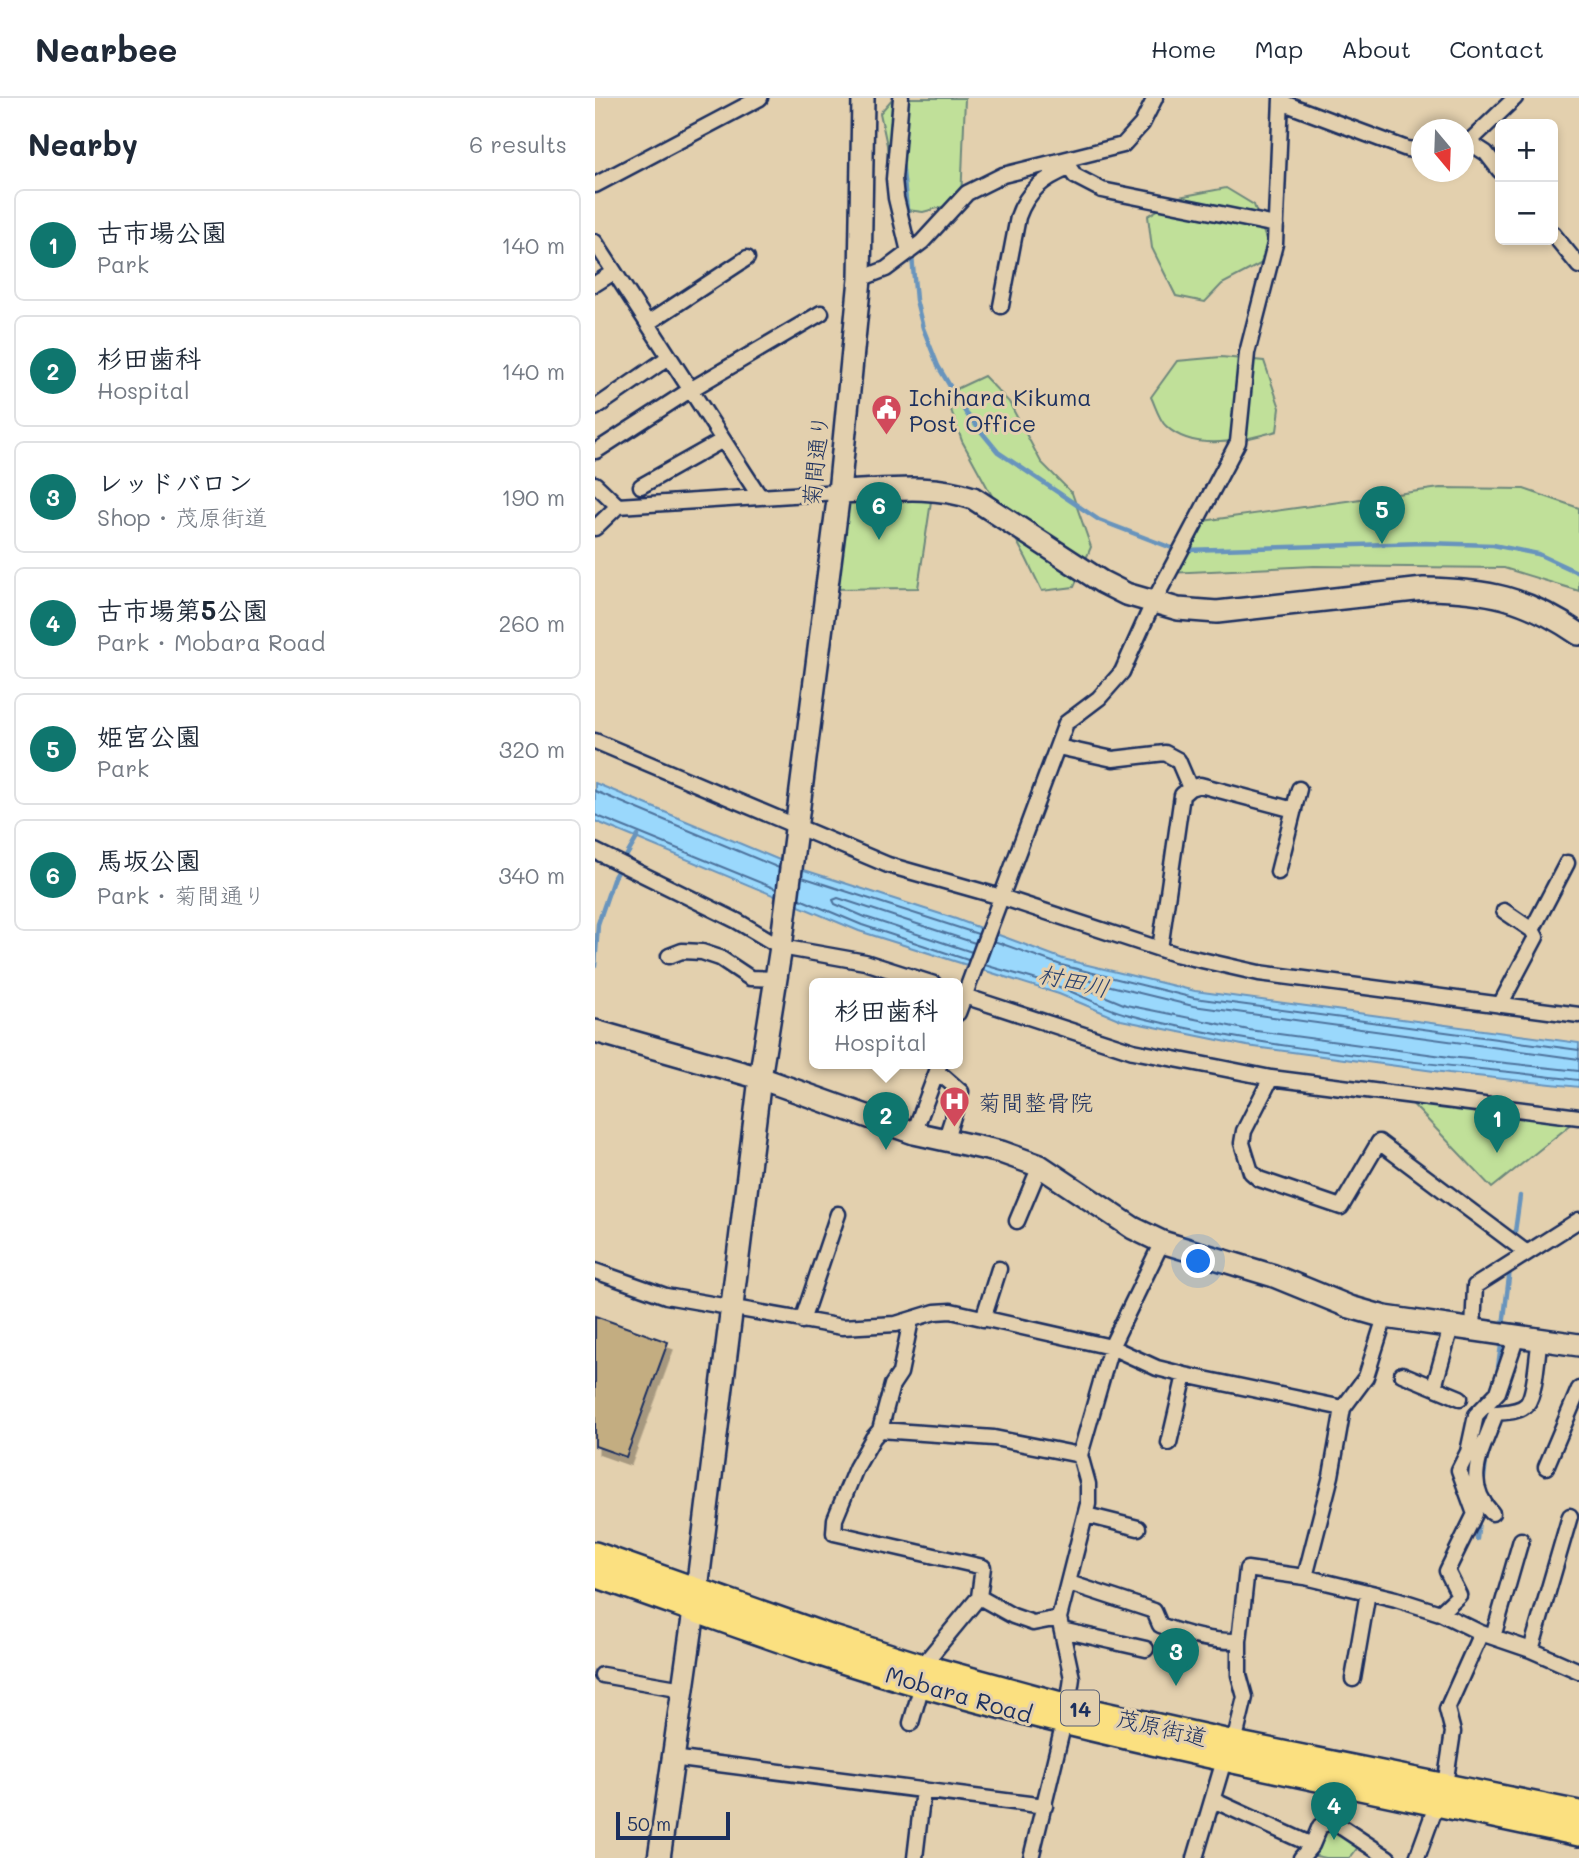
<!DOCTYPE html>
<meta charset="utf-8">
<style>
:root{--surface:#fff;--page:#f6f6f7;--text:#1f2937;--muted:#747a83;--line:#e0e1e3;--accent:#0f766e}
body{margin:0;font-family:Mali,"Klee One",sans-serif;background:var(--page);color:var(--text)}
.controls{position:absolute;right:21px;top:21px;display:grid;overflow:hidden;border-radius:10px;box-shadow:0 4px 10px #0003}
.controls button{width:63px;height:63px;display:grid;place-items:center;padding:0;border:0;border-bottom:2px solid var(--line);background:var(--surface);color:var(--text);font:35px sans-serif}
.compass{position:absolute;left:816px;top:21px;width:63px;height:63px;border-radius:50%;background:var(--surface);box-shadow:0 4px 10px #0003;rotate:161deg}
.scale{position:absolute;left:21px;bottom:18px;width:114px;box-sizing:border-box;padding-left:7px;border:4px solid #1b2f5e;border-top:0;font-size:19px;line-height:24px;white-space:nowrap;color:#1b2f5e;-webkit-text-stroke:5px #e3d0ae;paint-order:stroke}
.you{position:absolute;left:604px;top:1164px;width:24px;height:24px;margin:-18px;border:5px solid #fff;border-radius:50%;background:#1a73e8;box-shadow:0 0 0 10px #1a73e833}
.badge{display:grid;place-items:center;width:46px;height:46px;border-radius:50%;background:var(--accent);color:#fff;font-size:23px;font-weight:700}
.pin{position:absolute;translate:-50% -58px;filter:drop-shadow(0 2px 4px #0008)}
.pin::after{content:'';position:absolute;top:37px;width:24px;height:21px;background:inherit;clip-path:polygon(0 0,100% 0,50% 100%)}
.popup{position:absolute;left:214px;top:880px;width:154px;height:91px;box-sizing:border-box;display:grid;place-content:center;border-radius:10px;background:var(--surface);filter:drop-shadow(0 2px 5px #0005);font-size:23px;white-space:nowrap;color:var(--muted)}
.popup b{font-size:26px;color:var(--text)}
.popup::after{content:'';position:absolute;left:50%;top:100%;margin-left:-14px;border:14px solid transparent;border-top-color:var(--surface)}
.list{margin:0;padding:0;list-style:none}
h2{display:flex;justify-content:space-between;align-items:center;height:91px;margin:0;padding:0 28px;font-size:30px}
h2 small{font-size:23px;font-weight:400;color:var(--muted)}
.list li{display:grid;grid-template-columns:46px 1fr auto;gap:21px;align-items:center;box-sizing:border-box;height:112px;margin:0 14px 14px;padding:0 14px;border:2px solid var(--line);border-radius:10px}
.list b{display:block;font-size:26px;white-space:nowrap}
.list p{margin:0;font-size:23px;white-space:nowrap;color:var(--muted)}
.list em{font-size:23px;font-style:normal;color:var(--muted)}
.map{position:relative;flex:none;width:984px;height:1760px;overflow:hidden}
header{display:flex;align-items:center;gap:42px;box-sizing:border-box;height:98px;padding:0 35px;background:var(--surface);border-bottom:2px solid var(--line)}
header strong{font-size:33px}
nav{display:flex;gap:38px;margin-inline-start:auto;font-size:24px}
main{display:flex}
aside{flex:1;background:var(--surface)}
.map>svg:first-child{display:block}
</style>
<header>
<strong>Nearbee</strong>
<nav><a>Home</a><a>Map</a><a>About</a><a>Contact</a></nav>
</header>
<main>
<aside>
<h2>Nearby<small>6 results</small></h2>
<ul class="list">
<li><span class="badge">1</span><div><b>古市場公園</b><p>Park</p></div><em>140 m</em></li>
<li><span class="badge">2</span><div><b>杉田歯科</b><p>Hospital</p></div><em>140 m</em></li>
<li><span class="badge">3</span><div><b>レッドバロン</b><p>Shop · 茂原街道</p></div><em>190 m</em></li>
<li><span class="badge">4</span><div><b>古市場第5公園</b><p>Park · Mobara Road</p></div><em>260 m</em></li>
<li><span class="badge">5</span><div><b>姫宮公園</b><p>Park</p></div><em>320 m</em></li>
<li><span class="badge">6</span><div><b>馬坂公園</b><p>Park · 菊間通り</p></div><em>340 m</em></li>
</ul>
</aside>
<div class="map">
<svg width="984" height="1760" viewBox="0 0 984 1760">
<defs>
<filter id="shadow"><feDropShadow dx="4.5" dy="8" stdDeviation="0" flood-color="#0004"/></filter>
</defs>
<rect width="100%" height="100%" fill="#e3d0ae"/>
<filter id="ink" filterUnits="userSpaceOnUse"><feTurbulence type="fractalNoise" baseFrequency=".0143" numOctaves="2"/><feDisplacementMap in="SourceGraphic" scale="14" xChannelSelector="R" yChannelSelector="G"/><feConvolveMatrix kernelMatrix="1 2 1 2 8 2 1 2 1" color-interpolation-filters="sRGB"/></filter>
<g filter="url(#ink)">
<!-- green -->
<path fill="#c0e099" stroke="#6e887c" stroke-width="2" d="M298 0H370L366 104 328 114 296 110 292 47 285 15Z
M631 90 659 107 673 147 671 163 627 186 610 204 581 198 557 150 553 118 584 99Z
M626 259 669 263 685 310 682 333C650 342 599 355 571 328 564 322 560 307 556 299L582 263Z
M389 278 414 304 446 364 477 395 496 449 479 489 447 493 431 460 367 343 355 309 357 293Z
M338 390 323 490 231 491 244 394Z
M845 390 929 391 984 410V493L909 470 719 468 574 475 601 424Z
M810 998 984 1020 897 1090Z
M738 1733 763 1749 755 1760H731L716 1757 731 1735Z"/>
<!-- water -->
<path fill="#9ad8fc" stroke="#6794bd" stroke-width="2" d="M0 685 206 771 361 821 468 861 600 893 984 945V989L854 975 652 948 526 922 464 896 264 833 0 723Z"/>
<g fill="none" stroke-linecap="round" stroke-linejoin="round">
<!-- shore -->
<path stroke="#4e739d" stroke-width="2" d="M0 693 184 770
M0 717 181 791
M207 779 383 836
M205 801 267 827 373 862
M399 843 466 867 599 900 984 952
M377 854 270 819 240 806 238 802 243 800 380 845
M390 867C416 875 442 881 467 890 488 898 509 910 531 916 678 954 833 964 984 982
M984 961 598 908 487 881 482 884 485 888 531 907 654 932 855 959 984 973"/>
<!-- stream -->
<path stroke="#6794bd" stroke-width="4.5" d="M307 64 313 121
M317 158 321 202 328 230 343 268 371 315 403 354 504 422 582 452
M591 452 829 445 898 447 943 456 984 475
M0 868 3 826 19 779 43 738
M919 1141 925 1098
M908 1228 915 1171
M902 1277 907 1240
M888 1388 892 1355
M882 1441 884 1421"/>
</g>
<!-- building -->
<path fill="#c3ad81" stroke="#1b2f5e" stroke-width="2" filter="url(#shadow)" d="M0 1218 73 1244 31 1359 0 1348Z"/>
<g fill="none" stroke-linecap="round" stroke-linejoin="round">
<defs>
<path id="street" d="M306 0 299 81 301 100 314 154
M686 4 812 51 827 53
M874 44 891 55 905 73
M869 47 874 44 920 0
M469 62 480 78 507 92 681 127
M0 87 165 0
M958 136 984 168
M0 144 165 399
M265 181 291 171 327 144 372 95 408 77 528 47 547 26 560 0
M0 186 19 174
M406 208 423 119C432 93 449 80 474 70
M53 225 152 160
M0 310 74 259
M1 353 95 292 226 215
M0 386 23 408
M46 388 128 342
M0 430 23 408 244 394
M0 643 293 767 406 799 580 856 664 875 984 917
M463 649 518 661 570 655 583 662 595 690
M0 753 142 823 186 849 270 864 339 886
M683 774 704 691
M937 832 972 765
M565 851 587 697 595 690 605 687 699 712
M74 858 87 853 107 854 125 860 155 880 181 881
M363 896 538 953 621 969 676 980 984 1019
M905 907 941 839 937 832 909 813
M363 915 471 625 504 600 527 574 558 505 643 344 652 255 680 146 686 0
M342 973 366 994 350 1043
M676 980 649 1033 647 1045 656 1074 664 1081 746 1109 784 1044 932 1155
M319 1035 344 968
M422 1123 445 1068
M0 1173 71 1198 247 1229 301 1226 340 1214 356 1213 516 1249 562 1270 590 1277 748 1310
M388 1221 404 1171
M316 1222 305 1275 297 1287 285 1332 278 1340 261 1370 240 1421 239 1435 388 1469 384 1499 327 1568
M207 1223 243 1116
M878 1232 880 1188 984 1122
M807 1276 865 1300
M839 1289 856 1229
M285 1332 399 1340 485 1357
M574 1345 590 1277
M951 1369 984 1291
M897 1415C866 1383 888 1352 901 1315 911 1314 925 1314 932 1306 941 1295 942 1255 945 1240
M491 1417 543 1430
M710 1479 736 1378 748 1310 771 1279 790 1219
M474 1485 559 1513 565 1527C591 1537 616 1544 644 1543L652 1471 710 1479 801 1501 845 1515 886 1535 936 1552 984 1573
M384 1499 418 1518 438 1525 464 1520
M845 1515 864 1497 852 1473 880 1416 864 1372 873 1354 881 1317 903 1294 922 1238
M467 1532 551 1551
M898 1539 926 1442
M936 1552 975 1418
M7 1577 88 1591
M758 1581 773 1494
M316 1625 327 1587
M77 1660 450 1708
M850 1687 858 1634 852 1611 886 1535
M618 1702 717 1747
M320 1760 328 1692
M436 1760 473 1608 477 1580 464 1520 493 1406V1386L485 1357 516 1249 567 1144
M600 1760 630 1659 639 1645 650 1599 644 1577V1543
M706 1760 717 1747 725 1728 737 1723 793 1760
M822 1760 842 1705"/>
<path id="secondary" d="M244 394C288 393 335 385 378 400L507 484 531 496 583 511 622 514 829 491C893 492 930 499 984 536
M0 933 165 980 319 1035 406 1054 445 1068 538 1130 567 1144 679 1178 755 1209 790 1219 984 1247
M64 1760 102 1492 165 980 186 849 244 394 265 181 268 0"/>
<path id="primary" d="M0 1456 235 1539 327 1568 473 1608 639 1645 984 1715
M0 1477C109 1515 219 1557 330 1588 545 1648 766 1689 984 1736"/>
</defs>
<!-- street casing -->
<use href="#street" stroke="#1b2f5e" stroke-width="19"/>
<!-- secondary casing -->
<use href="#secondary" stroke="#1b2f5e" stroke-width="26"/>
<!-- primary casing -->
<use href="#primary" stroke="#1b2f5e" stroke-width="28"/>
<!-- street -->
<use href="#street" stroke="#e3d0ae" stroke-width="14"/>
<!-- secondary -->
<use href="#secondary" stroke="#e3d0ae" stroke-width="21"/>
<!-- primary -->
<use href="#primary" stroke="#fbe080" stroke-width="23"/>
</g>
</g>
<!-- icons -->
<defs>
<symbol id="civic-pin" viewBox="-11 -11 22 30"><path d="M0 17L-7.5 6A9.5 9.5 0 1 1 7.5 6Z" fill="#d1495b" stroke="#e3d0ae"/><path d="M-.6-6.5H3V-4.5H.6V-3L4-1V1h2V6H-6V1h2V-1L-.6-3ZM-1.2 2.5V6h2.4V2.5Z" fill="#fff"/></symbol>
<symbol id="hospital-pin" viewBox="-11 -11 22 30"><path d="M0 17L-7.5 6A9.5 9.5 0 1 1 7.5 6Z" fill="#d1495b" stroke="#e3d0ae"/><path d="M-5-5h3v3.5h4V-5h3V5h-3V1.5h-4V5h-3Z" fill="#fff"/></symbol>
</defs>
<g fill-rule="evenodd">
<use href="#civic-pin" x="274" y="294" width="35" height="47"/>
<use href="#hospital-pin" x="342" y="986" width="35" height="47"/>
</g>
<g text-anchor="middle" dominant-baseline="central" stroke-width="6" stroke-linejoin="round" paint-order="stroke">
<!-- shield labels -->
<rect fill="#e3d0ae" stroke="#575f76" stroke-width="2" x="466" y="1592.5" width="38" height="35" rx="5"/>
<g font-size="21" font-weight="bold" fill="#1b2f5e">
<text x="485" y="1610">14</text>
</g>
<!-- poi labels -->
<g font-size="23" fill="#1b2f5e" stroke="#e3d0ae" text-anchor="start">
<text x="314" y="299">Ichihara Kikuma<tspan x="314" dy="26">Post Office</tspan></text>
<text x="383" y="1004">菊間整骨院</text>
</g>
<!-- street labels -->
<g font-size="23" fill="#1b2f5e" stroke="#e3d0ae">
<text transform="translate(220 362) rotate(-84)">菊間通り</text>
<text transform="translate(364 1596) rotate(16)">Mobara Road</text>
<text transform="translate(567 1629) rotate(13)">茂原街道</text>
</g>
<!-- water labels -->
<g font-size="24" font-style="italic" fill="#28406e" stroke="#e3d0ae">
<text transform="translate(479 882) rotate(13)">村田川</text>
</g>
</g>
</svg>
<div class="controls">
<button>+</button>
<button>−</button>
</div>
<svg class="compass" viewBox="-18 -18 36 36"><path d="M0-13l5 13h-10z" fill="#e53935"/><path d="M0 13l5-13h-10z" fill="#747a83"/></svg>
<div class="scale">50 m</div>
<div class="you"></div>
<div class="pin badge" style="left:902px;top:1055px">1</div>
<div class="pin badge" style="left:291px;top:1052px">2</div>
<div class="popup"><b>杉田歯科</b>Hospital</div>
<div class="pin badge" style="left:581px;top:1588px">3</div>
<div class="pin badge" style="left:739px;top:1742px">4</div>
<div class="pin badge" style="left:787px;top:446px">5</div>
<div class="pin badge" style="left:284px;top:442px">6</div>
</div>
</main>
